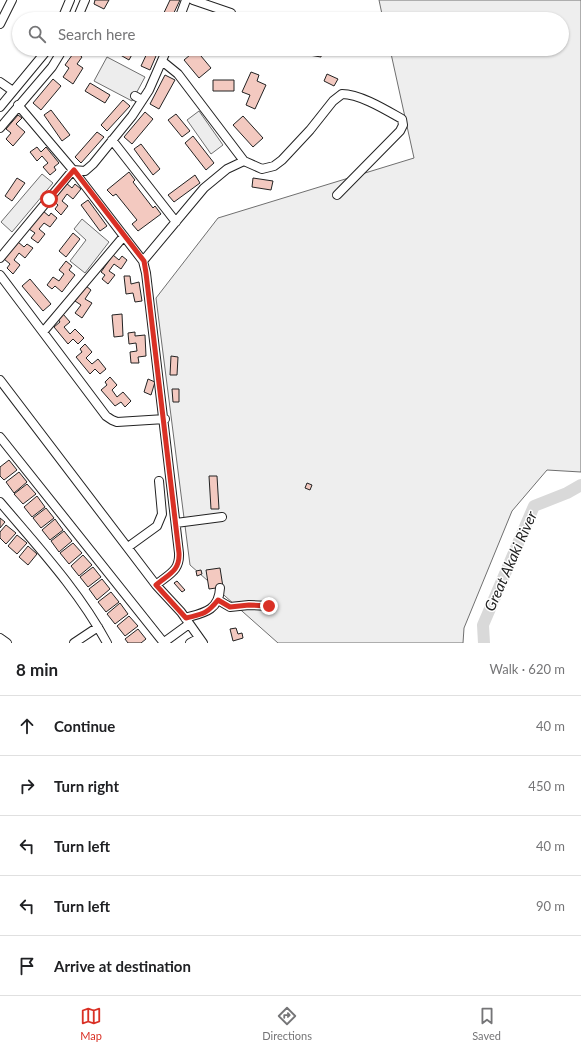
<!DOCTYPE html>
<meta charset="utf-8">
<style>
:root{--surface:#fff;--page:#f2f2f2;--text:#202124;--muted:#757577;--line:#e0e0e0;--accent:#d93025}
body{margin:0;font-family:Lato,sans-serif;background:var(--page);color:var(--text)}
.stop{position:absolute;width:12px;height:12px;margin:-9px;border:3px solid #d93025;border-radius:50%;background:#fff}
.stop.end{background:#d93025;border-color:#fff;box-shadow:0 1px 4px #0008}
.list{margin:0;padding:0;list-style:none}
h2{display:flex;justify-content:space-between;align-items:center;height:52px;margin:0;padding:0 16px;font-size:17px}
h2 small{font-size:13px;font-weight:400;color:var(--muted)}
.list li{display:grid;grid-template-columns:26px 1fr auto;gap:12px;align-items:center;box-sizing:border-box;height:60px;padding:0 16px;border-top:1px solid var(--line)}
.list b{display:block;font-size:15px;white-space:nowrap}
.list em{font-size:13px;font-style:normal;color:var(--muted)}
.icon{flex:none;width:22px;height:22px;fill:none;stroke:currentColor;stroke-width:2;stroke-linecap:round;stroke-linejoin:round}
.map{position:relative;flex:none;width:581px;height:643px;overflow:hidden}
.search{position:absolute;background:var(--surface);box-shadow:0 1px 3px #0004;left:12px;right:12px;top:12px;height:44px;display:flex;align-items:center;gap:10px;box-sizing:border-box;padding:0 14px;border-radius:22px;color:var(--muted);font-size:15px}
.sheet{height:352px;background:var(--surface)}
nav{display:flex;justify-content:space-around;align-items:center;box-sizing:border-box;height:56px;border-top:1px solid var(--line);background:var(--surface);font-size:11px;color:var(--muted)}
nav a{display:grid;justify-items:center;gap:2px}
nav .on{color:var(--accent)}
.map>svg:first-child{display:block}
</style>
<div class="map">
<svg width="581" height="643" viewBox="0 0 581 643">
<rect width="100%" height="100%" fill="#fff"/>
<!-- green -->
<path fill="#eee" stroke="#6f6f6f" d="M379 0H581V472L547 470 512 511 464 628 463 643H278L190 565 156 298 218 218 414 158 390 49H562V19H383Z"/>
<!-- parking -->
<path fill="#ededed" stroke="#6f6f6f" d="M107 57 145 77 132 101 94 81Z
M199 111 223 145 211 154 187 120Z
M42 174 53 183 12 232 1 222Z
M82 219 109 242 85 273 70 261 86 240 74 229Z"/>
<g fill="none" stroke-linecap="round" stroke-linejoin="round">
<!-- river -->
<path stroke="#d9d9d9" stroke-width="12" d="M484 643 483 625 534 506 567 493 581 485"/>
</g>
<!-- building -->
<path fill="#f3c9c0" stroke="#222" d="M95 0H109L104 9 94 4Z
M170 0H180L171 19H161Z
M110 49H129L134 51 129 60Z
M149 49H159L150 70 141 66Z
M310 49 322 50 321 57 309 55Z
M196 50 211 68 199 78 184 60Z
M75 51 82 57 77 64 83 68 73 84 63 77 69 68 65 65Z
M251 72 259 75 257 81 266 85 255 109 246 105 250 95 242 92Z
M327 74 338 79 334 86 324 81Z
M165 75 175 80 159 109 150 104Z
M53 79 61 86 41 110 33 103Z
M213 80H234V91H213Z
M90 83 110 95 105 103 85 91Z
M123 100 130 106 107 131 101 125Z
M51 110 70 135 62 141 44 115Z
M145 112 153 119 132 144 124 137Z
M176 114 190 131 182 137 168 120Z
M18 115 22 118 16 124 25 132 13 146 6 139 11 133 6 129Z
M243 116 263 138 253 147 233 125Z
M97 132 104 137 81 163 75 157Z
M193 136 214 163 206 170 185 143Z
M141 144 160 169 153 175 134 149Z
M37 147 41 152 46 147 59 163 54 167 56 170 50 175 43 167 48 163 42 156 37 161 30 152Z
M129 172 135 180 133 182 153 208 155 206 161 214 138 231 132 224 137 220 116 194 113 196 107 190Z
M195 175 200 183 174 202 168 195Z
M17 178 25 183 12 201 5 196Z
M253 178 273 181 271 190 252 187Z
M66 183 72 188 75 184 81 189 73 199 67 194 62 201 68 206 61 215 55 209 58 205 52 200Z
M88 200 107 226 100 231 81 205Z
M43 211 49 216 51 213 57 218 50 227 44 223 39 229 45 234 38 243 31 238 35 233 29 229Z
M73 233 80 239 66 257 59 251Z
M18 242 24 247 27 244 33 248 25 258 19 253 14 260 20 265 13 274 7 268 10 264 4 259Z
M113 255 119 260 122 256 127 260 121 269 114 264 109 271 115 275 108 284 102 279 105 275 101 272Z
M66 261 72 266 69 270 75 275 62 292 55 286 52 289 47 285 53 277 59 281 64 274 59 270Z
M124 276H130L131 284 139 282 142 301 135 302 133 293 126 294Z
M30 279 51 304 43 311 22 286Z
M86 286 91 290 85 299 92 303 82 318 75 313 81 305 75 301Z
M63 314 70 322 64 327 70 334 75 329 84 338 78 344 73 339 68 344 54 327 60 322 58 319Z
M122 314 123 336 114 337 112 315Z
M135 332V336L145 335 146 356 138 357 139 363H131L130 352 137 351 136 343 129 344 128 333Z
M85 344 92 352 86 358 92 364 98 359 106 369 100 374 95 369 90 374 76 357 82 352 80 349Z
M171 356 178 357 177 375H170Z
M110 377 117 385 112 390 117 397 123 392 131 401 125 407 121 402 115 406 101 390 107 385 105 382Z
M148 379 155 382 151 395 144 392Z
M172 389H179V402H173Z
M9 460 17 470 4 480 0 476V467Z
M19 472 27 482 14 493 6 482Z
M209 476H217L219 509H211Z
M307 483 312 485 310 490 305 488Z
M27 484 36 494 23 504 14 494Z
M37 496 45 507 32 517 24 507Z
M46 508 54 518 41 528 33 518Z
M0 518 5 522 0 528Z
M55 519 63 530 50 540 42 530Z
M6 525 16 533 6 544 0 538V532Z
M64 531 72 541 59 552 51 541Z
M17 535 27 543 17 554 8 546Z
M73 543 82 553 69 564 60 553Z
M28 546 37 554 28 565 19 557Z
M83 555 92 565 79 576 71 566Z
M93 567 101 577 88 587 80 577Z
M220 568 223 587 209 589 206 570Z
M201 570 202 574 197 576 196 571Z
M102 579 110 589 97 600 89 589Z
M177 581 185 590 182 592 174 583Z
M111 592 119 602 106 612 98 602Z
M120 603 128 614 115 624 107 614Z
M129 616 138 626 125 636 117 626Z
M236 628 238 634 242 633 243 638 233 641 230 629Z
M138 629 146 639 141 643H128L125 639Z"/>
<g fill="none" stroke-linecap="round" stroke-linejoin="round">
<defs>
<path id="minor" d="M193 0 231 13
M62 19 70 0
M77 19 85 0
M179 19 186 0
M0 24 12 0
M162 61 178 74 244 161 262 169 274 166 282 160 310 130 333 101 342 94C360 94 386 110 402 119L403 125 400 131 337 195
M0 82 13 91
M135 96 142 100
M18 105 73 170 143 261 146 273 179 553C180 571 169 574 156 585
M0 107 48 49
M0 128 52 67 63 49
M112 140 176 222
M0 258 73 170 85 171 93 164 132 116 149 90 167 49
M143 261 204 188 227 169 244 161
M0 275 106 416 112 420 117 422 165 419
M43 332 124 236
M0 380 156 585 181 612 203 643
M0 437 164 643
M0 502C38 547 79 591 107 643
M176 523 222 517
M128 547 157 526 162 514 159 481
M218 600 230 607 249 605 269 606
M185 618C203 613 219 611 220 588
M0 638 7 643
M74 643 98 627
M163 643 189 624
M190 643 199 638"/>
</defs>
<!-- minor casing -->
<use href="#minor" stroke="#222" stroke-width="10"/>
<!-- minor -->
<use href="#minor" stroke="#fff" stroke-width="8"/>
</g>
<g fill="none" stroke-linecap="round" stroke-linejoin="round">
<!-- route -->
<path stroke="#d93025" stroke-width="5" d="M49 199 74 170 144 261 146 273 179 553C180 571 169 574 156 585L186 618C202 614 206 615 218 600L230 607 249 605 269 606"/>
</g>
<g text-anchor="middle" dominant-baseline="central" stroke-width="3" stroke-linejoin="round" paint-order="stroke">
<!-- water labels -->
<g font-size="15" font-style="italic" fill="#222" stroke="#fff">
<text transform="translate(510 561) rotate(-66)">Great Akaki River</text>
</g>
</g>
</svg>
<div class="stop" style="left:49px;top:199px"></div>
<div class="stop end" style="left:269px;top:606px"></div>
<div class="search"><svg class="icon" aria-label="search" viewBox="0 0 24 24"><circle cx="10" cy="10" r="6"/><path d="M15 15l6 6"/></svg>Search here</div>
</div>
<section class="sheet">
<h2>8 min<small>Walk · 620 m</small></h2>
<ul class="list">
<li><svg class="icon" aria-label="ahead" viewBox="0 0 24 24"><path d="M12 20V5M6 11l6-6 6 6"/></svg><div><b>Continue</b></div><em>40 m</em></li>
<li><svg class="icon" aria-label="right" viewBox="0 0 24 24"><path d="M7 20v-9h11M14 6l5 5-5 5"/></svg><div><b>Turn right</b></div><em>450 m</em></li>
<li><svg class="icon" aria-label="left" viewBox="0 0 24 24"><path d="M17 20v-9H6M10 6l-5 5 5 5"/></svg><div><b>Turn left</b></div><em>40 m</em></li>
<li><svg class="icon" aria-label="left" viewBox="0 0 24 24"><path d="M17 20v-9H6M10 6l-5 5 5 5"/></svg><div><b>Turn left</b></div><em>90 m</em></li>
<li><svg class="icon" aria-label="arrive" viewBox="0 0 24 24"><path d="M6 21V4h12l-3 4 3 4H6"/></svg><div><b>Arrive at destination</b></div></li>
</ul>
</section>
<nav>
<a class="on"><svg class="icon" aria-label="map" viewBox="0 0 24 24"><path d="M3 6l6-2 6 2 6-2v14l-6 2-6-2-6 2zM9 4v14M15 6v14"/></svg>Map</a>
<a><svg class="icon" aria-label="directions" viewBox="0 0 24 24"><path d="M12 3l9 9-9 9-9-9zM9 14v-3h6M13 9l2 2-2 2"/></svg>Directions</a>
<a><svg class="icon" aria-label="saved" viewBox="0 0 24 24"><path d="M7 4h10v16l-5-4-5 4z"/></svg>Saved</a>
</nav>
